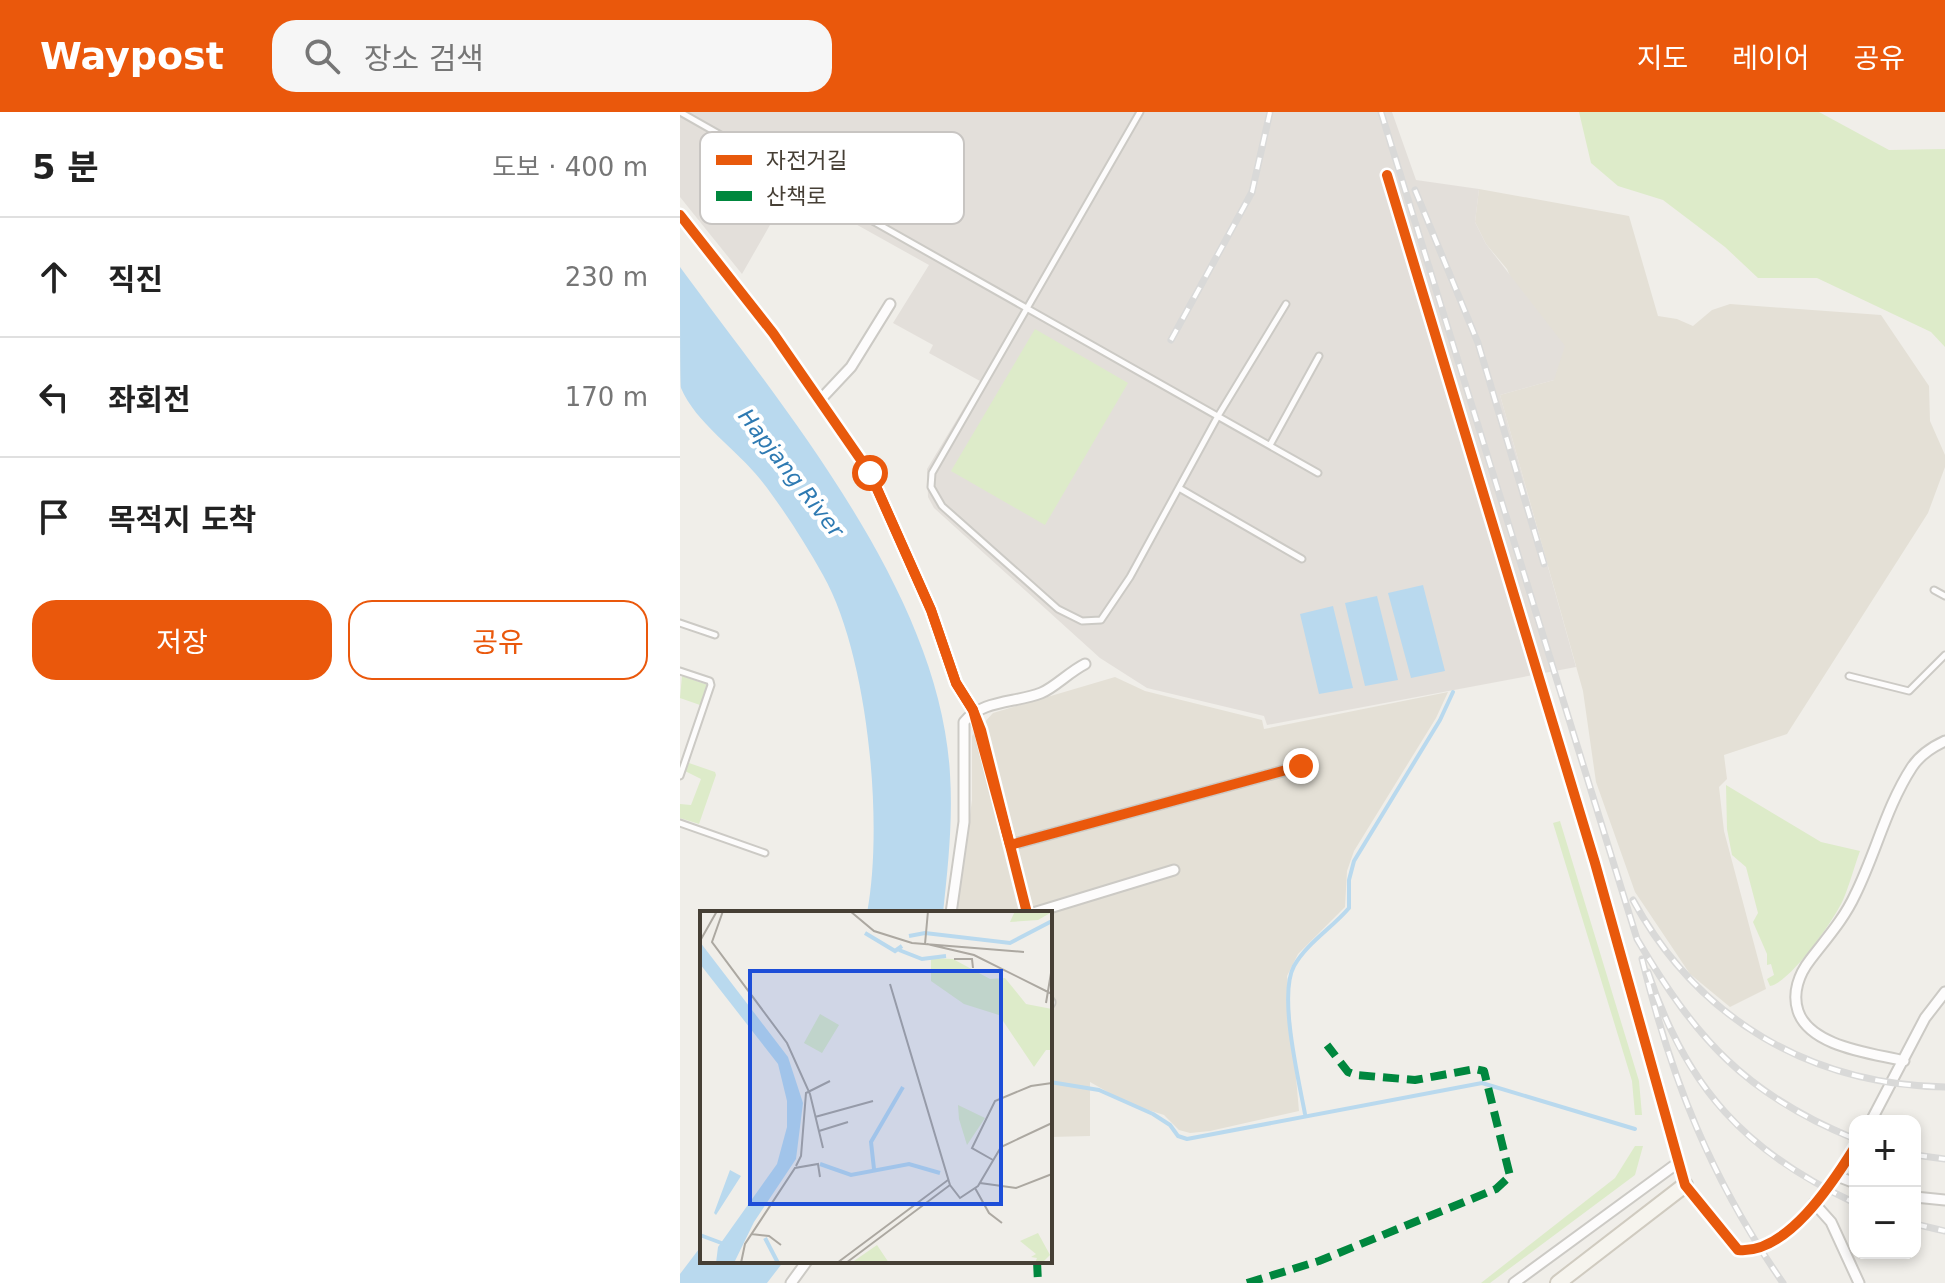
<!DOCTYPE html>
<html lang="ko">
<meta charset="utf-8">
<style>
:root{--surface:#fff;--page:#f6f6f6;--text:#222;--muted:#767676;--line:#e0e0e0;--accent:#ea580c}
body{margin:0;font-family:"DejaVu Sans","Noto Sans KR",sans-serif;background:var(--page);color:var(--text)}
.controls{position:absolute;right:24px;bottom:24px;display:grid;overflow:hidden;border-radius:16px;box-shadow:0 4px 12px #0003}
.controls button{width:72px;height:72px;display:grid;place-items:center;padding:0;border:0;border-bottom:2px solid var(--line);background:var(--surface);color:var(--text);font:40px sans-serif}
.stop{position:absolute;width:24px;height:24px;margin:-18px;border:6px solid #ea580c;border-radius:50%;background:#fff}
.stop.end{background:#ea580c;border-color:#fff;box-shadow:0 2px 8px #0008}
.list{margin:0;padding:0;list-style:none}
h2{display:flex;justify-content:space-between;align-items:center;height:104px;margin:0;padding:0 32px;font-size:34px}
h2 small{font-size:26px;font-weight:400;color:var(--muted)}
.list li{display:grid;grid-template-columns:52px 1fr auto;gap:24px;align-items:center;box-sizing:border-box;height:120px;padding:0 32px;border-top:2px solid var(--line)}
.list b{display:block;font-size:30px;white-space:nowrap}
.list em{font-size:26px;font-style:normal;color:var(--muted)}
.actions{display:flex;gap:16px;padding:24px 32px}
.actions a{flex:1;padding:18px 0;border:2px solid var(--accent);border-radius:24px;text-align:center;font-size:28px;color:var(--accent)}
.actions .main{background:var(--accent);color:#fff}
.icon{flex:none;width:44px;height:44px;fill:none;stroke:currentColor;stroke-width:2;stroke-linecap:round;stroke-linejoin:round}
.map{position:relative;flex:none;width:1265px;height:1171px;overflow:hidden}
header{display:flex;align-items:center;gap:48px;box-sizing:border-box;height:112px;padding:0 40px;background:var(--accent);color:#fff}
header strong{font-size:38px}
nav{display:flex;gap:44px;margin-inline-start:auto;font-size:28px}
.search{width:560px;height:72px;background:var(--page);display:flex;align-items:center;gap:20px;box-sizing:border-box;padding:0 28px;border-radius:24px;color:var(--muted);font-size:30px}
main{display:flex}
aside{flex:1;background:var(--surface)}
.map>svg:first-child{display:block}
</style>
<header>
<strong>Waypost</strong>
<div class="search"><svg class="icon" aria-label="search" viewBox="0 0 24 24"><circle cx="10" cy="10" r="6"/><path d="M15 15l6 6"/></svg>장소 검색</div>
<nav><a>지도</a><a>레이어</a><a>공유</a></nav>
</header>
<main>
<aside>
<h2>5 분<small>도보 · 400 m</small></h2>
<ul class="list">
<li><svg class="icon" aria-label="ahead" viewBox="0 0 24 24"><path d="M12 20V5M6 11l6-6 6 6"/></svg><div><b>직진</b></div><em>230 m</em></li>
<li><svg class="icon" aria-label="left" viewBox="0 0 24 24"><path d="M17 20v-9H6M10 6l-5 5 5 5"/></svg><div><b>좌회전</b></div><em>170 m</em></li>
<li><svg class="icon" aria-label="arrive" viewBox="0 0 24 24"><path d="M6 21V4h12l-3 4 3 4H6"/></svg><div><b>목적지 도착</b></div></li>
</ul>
<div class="actions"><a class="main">저장</a><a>공유</a></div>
</aside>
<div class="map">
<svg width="1265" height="1171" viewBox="0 0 1265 1171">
<rect width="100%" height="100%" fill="#f0eee9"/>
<!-- residential -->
<path fill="#e4e0d6" d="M799 77 949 104 978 204 997 207 1013 214 1032 198 1050 192 1201 203 1249 274 1250 309 1265 343V355L1248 401 1107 622 1044 643 1047 667 1039 675 1044 719 1086 877 1050 895 1010 862 955 780 916 670 903 579 820 283 874 268 827 157 806 132 795 110Z
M435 565 465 579 582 608 584 617 768 580 756 606 674 739 667 759 665 795 618 842 607 864 619 999 530 1019 510 1021 499 1018 484 1003 449 992 410 970V1024L370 1025V801H277L292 688V624L313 601Z"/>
<!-- industrial -->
<path fill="#e3dfda" d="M0 0H712L736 68 799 77 795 110 806 132 885 234 874 268 820 283 896 555 587 613 584 604 467 576 420 546 254 396 248 385 247 357 300 269 249 241 253 233 213 211 249 153 111 76 62 162 0 85Z"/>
<!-- green -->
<path fill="#ddebc9" d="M899 0H1139L1209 38 1265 37V235L1251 220 1137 166H1078L1045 135 983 88 938 74 911 51Z
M355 217 448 271 365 413 271 359Z
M2 564 28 573 20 593 0 586Z
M9 651 35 660 36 663 19 712 0 706V692L11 693 21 667 5 659Z
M1046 673 1141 730 1180 739C1174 755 1170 772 1163 788 1154 808 1111 870 1090 874L1087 867 1094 863 1091 852 1087 853V842L1073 810 1078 801 1066 755 1052 743 1047 717Z
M880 709 959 969 962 1003H955L952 969 873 711Z
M955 1034H963L955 1063 810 1171H801L935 1066Z"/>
<!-- water -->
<path fill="#b9d9ee" d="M0 155C103 296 260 480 270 662 273 708 268 755 263 801H187C204 712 188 542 143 463 125 431 103 396 80 367 58 339 15 310 1 276 0 263 0 175 0 155Z
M743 473 765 559 731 566 708 481Z
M697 484 718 568 685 574 665 491Z
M653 494 673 576 639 582 620 502Z
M22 1133V1149H104L87 1171H0V1162Z"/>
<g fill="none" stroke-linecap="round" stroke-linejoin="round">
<!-- stream -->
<path stroke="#b9d9ee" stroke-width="4" d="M370 970 419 978 473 1002 490 1013 498 1024 507 1027 802 971 955 1017
M625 1002C619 969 598 883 614 854 627 831 652 816 669 796V768L674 749 760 608 773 580"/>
<defs>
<path id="lane" d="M0 0 638 361
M460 0 252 361 251 375 262 394 378 497 402 509 421 508 450 465 538 304 606 192
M590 333 639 244
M499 376 622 447
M1254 478 1265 484
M0 511 35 523
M0 559 30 569 31 573 0 664
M1169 564 1229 579 1265 543
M0 711 85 741"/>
<path id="street" d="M707 63 915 751 1005 1073 1058 1138C1106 1143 1152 1072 1175 1035
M0 103 93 221 190 361 251 498 276 571 293 598 301 618 347 801
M140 288 171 255 210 192
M330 733 621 654
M271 801 284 710V610C302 588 335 591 361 581 374 576 389 560 405 552
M353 801 494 758
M370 890V891
M1224 949C1192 941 1130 935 1118 899 1112 881 1119 862 1130 848 1146 827 1164 807 1175 783 1196 741 1206 695 1232 655 1240 643 1252 635 1265 629
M1191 1009 1245 906 1265 880
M1157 1064 1175 1071
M1235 1085 1265 1088
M1134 1091 1151 1110 1179 1171
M111 1171 127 1149
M834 1171 999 1050"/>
<path id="secondary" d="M878 1171 1005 1073"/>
</defs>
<!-- lane casing -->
<use href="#lane" stroke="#cccac5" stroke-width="9"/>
<!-- street casing -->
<use href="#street" stroke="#cccac5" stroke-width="13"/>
<!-- secondary casing -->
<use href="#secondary" stroke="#d0cbc0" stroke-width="18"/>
<!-- lane -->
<use href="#lane" stroke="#fdfcfc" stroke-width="5"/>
<!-- street -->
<use href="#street" stroke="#fdfcfc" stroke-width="9"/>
<!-- secondary -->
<use href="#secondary" stroke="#f6f4ee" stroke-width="14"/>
<defs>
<path id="rail" d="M701 0 957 827C1016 927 1065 982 1175 1027
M735 78 798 231 864 452
M491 228 572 80 590 0
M953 788C1017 906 1130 973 1265 975
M962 847C992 969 1031 1067 1103 1171
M968 860C1006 975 1065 1040 1175 1091
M1235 1043 1265 1047
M1235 1112 1265 1119"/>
</defs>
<!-- rail casing -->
<use href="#rail" stroke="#d9d9d8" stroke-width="7"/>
<!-- rail -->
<use href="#rail" stroke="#fff" stroke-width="4" stroke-dasharray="12" stroke-linecap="butt"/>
<!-- quiet -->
<path stroke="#00873e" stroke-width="8" stroke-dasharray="16 8" stroke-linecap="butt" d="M357 1149 358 1171
M567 1171 639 1149 816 1077 830 1064 804 959 795 957 735 968 676 963 668 960 647 933"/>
<defs>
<path id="cycleway" d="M707 63 915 751 1005 1073 1058 1138C1106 1143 1152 1072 1175 1035
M0 103 93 221 190 361 251 498 276 571 293 598 301 618 347 801"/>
</defs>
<!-- cycleway casing -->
<use href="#cycleway" stroke="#fff" stroke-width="15"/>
<!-- cycleway -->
<use href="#cycleway" stroke="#e8590c" stroke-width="10"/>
</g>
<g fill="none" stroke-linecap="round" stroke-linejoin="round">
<!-- route -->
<path stroke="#ea580c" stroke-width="10" d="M190 361 251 498 276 571 293 598 330 733 621 654"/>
</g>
<g text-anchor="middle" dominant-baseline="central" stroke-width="8" stroke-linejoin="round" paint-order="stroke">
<!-- water labels -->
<g font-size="22" font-style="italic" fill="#2e7ab2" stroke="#fff">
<text transform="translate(111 361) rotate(52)">Hapjang River</text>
</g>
</g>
<!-- overview -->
<g transform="translate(20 799)">
<rect width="352" height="352" fill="#f0eee9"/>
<path d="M315 0H352V1L338 9 310 11ZM231 47 253 48 290 68 305 67 326 93 352 98V139H346L334 156 299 104 264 93 231 70ZM120 103 139 114 122 142 104 132ZM258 194 285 207 267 234 259 208ZM338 322 350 344 342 352H335L337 347 331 346 336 343 320 330ZM177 334 189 352H151Z" fill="#ddebc9"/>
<path d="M0 31 88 146 103 192 96 248 54 311 34 352H16L18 336 77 253 87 216V190L78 153 0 53ZM30 259 41 265 16 304 14 302Z" fill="#b9d9ee"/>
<path fill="none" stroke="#b9d9ee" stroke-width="4" d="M165 22 195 40 202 35M209 25 225 22 310 32 352 10M199 39 222 48 246 45M120 253 151 264 209 253 240 262M174 258 171 231 203 176M0 324 24 333M65 327 78 352"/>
<path fill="none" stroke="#aca8a1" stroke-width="2" d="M23 0 12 31 87 132 110 183 123 237M150 0 174 20 212 32 324 41M0 30 17 0M225 33 228 0M227 33 274 44 352 83M254 48H272L273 57M190 73 250 274 260 287 278 275 301 236 352 212M346 92 352 56M115 206 173 190M119 220 148 211M293 249 272 237 295 190 331 175 352 172M96 255 101 245 106 182 130 170M280 272 316 277 352 263M275 277 289 302 302 312M51 323 69 325 81 334M41 352 45 333 95 257 118 253 120 266M137 352 248 269M146 352 250 274"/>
<path fill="#1d4ed8" fill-opacity="0.15" stroke="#1d4ed8" stroke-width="4" d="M50 60H301V293H50Z"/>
<rect width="352" height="352" fill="none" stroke="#463f35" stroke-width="4"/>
</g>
<!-- legend -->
<rect x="20" y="20" width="264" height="92" rx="12" fill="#fff" stroke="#c8c5c2" stroke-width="2"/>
<rect x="36" y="43" width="36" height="10" fill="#e8590c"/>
<rect x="36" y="79" width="36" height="10" fill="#00873e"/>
<g font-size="22" fill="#463f35">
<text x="86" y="56">자전거길</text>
<text x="86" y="92">산책로</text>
</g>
</svg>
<div class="controls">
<button>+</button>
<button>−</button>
</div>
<div class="stop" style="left:190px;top:361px"></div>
<div class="stop end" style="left:621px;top:654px"></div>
</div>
</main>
